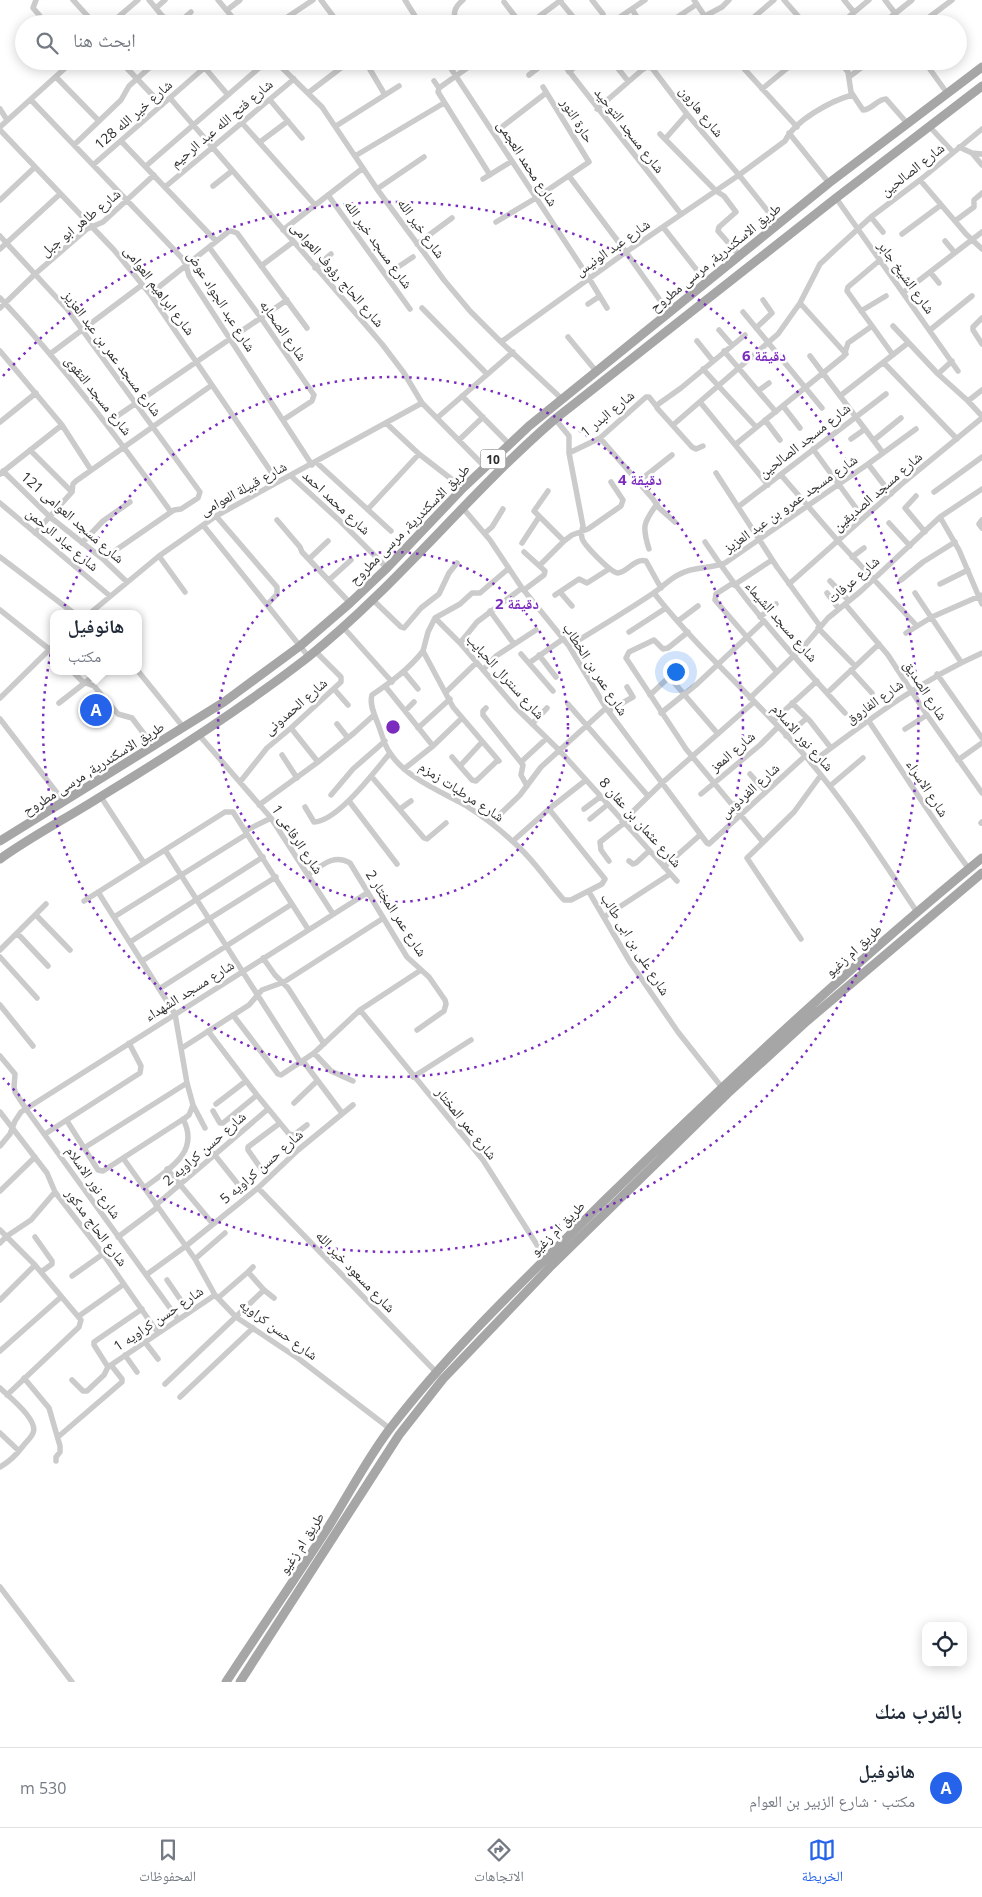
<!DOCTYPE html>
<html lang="ar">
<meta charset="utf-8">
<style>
:root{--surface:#fff;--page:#f2f2f3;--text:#1f2937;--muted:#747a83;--line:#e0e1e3;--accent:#2563eb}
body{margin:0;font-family:"Open Sans","Noto Naskh Arabic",sans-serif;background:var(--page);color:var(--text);direction:rtl}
.controls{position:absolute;right:15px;bottom:15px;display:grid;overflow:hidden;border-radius:10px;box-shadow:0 2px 12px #0003}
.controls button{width:45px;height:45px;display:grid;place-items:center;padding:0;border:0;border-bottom:1px solid var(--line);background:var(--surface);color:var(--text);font:25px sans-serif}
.you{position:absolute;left:675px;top:671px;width:18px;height:18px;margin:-12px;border:4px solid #fff;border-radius:50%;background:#1a73e8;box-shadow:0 0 0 8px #1a73e833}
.badge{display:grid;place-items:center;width:32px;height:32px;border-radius:50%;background:var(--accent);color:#fff;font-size:16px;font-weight:700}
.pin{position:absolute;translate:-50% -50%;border:2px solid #fff;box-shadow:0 1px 5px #0006}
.popup{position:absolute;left:50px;top:610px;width:92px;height:65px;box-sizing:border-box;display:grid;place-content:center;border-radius:10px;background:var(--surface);filter:drop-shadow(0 1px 4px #0005);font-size:16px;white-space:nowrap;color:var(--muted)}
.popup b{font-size:19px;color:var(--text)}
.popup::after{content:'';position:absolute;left:50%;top:100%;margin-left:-10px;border:10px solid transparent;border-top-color:var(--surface)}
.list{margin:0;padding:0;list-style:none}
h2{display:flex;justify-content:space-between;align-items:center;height:65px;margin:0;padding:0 20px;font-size:21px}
h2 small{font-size:16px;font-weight:400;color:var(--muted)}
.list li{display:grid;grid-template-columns:32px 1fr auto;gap:15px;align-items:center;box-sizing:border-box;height:80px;padding:0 20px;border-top:1px solid var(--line)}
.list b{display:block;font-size:19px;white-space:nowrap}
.list p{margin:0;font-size:16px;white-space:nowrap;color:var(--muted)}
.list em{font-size:16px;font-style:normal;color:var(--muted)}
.icon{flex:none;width:28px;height:28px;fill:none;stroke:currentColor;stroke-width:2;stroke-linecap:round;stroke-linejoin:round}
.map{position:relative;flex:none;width:982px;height:1682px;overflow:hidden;direction:ltr}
.search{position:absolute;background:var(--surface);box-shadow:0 2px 12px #0003;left:15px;right:15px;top:15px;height:55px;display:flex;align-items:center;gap:12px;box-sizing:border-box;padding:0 18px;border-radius:28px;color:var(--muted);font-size:19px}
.sheet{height:145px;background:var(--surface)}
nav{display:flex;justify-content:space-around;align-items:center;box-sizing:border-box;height:70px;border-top:1px solid var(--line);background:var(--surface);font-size:14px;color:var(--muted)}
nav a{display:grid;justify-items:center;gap:2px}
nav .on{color:var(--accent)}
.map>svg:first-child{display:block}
</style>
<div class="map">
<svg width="982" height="1682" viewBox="0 0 982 1682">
<rect width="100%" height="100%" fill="#fff"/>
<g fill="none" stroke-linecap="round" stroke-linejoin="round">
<!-- minor -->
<path stroke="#cbcbcb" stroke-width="5.5" d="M36 0 33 8 47 24
M73 0 95 24
M149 0 169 24
M218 0 238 24
M321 0 339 24
M405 0 420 24
M592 0 603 14 602 18 595 24
M694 0 710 24
M784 0 805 24
M844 0 854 12
M885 0 895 13
M560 1 579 24
M504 2 521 24
M156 8 165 0
M632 9 641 24
M227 10 240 0
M705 16 722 7 729 0
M754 17 774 0
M479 22 480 24
M110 24 138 0
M156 24 164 17
M177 24 191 12
M277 24 313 0
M450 24 455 19C453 11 456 6 463 0
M529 24 561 0
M618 24 617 19 645 0
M667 24 697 4
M840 24 869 0
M882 24 912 0
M920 24 952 0
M120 61 162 105
M199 61 228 95
M275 61 322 107 377 189 444 280 470 311 501 342 562 399
M365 61 385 95
M446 61 587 275 607 308
M477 61 439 88 438 92 490 175
M561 61 681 214
M612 61 628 81
M737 61 797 127
M839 61 848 72 851 92 863 110C872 110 877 99 886 99L907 123
M924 61 947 93
M745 70 755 61
M569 72 582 61
M529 75 547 61
M56 77 99 121
M849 77 870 61
M434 81 439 88
M762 89 796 61
M308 93 350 61
M170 98 382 344 404 373 422 403 485 467
M31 100 182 258 186 265 189 276 312 465
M270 100 302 138
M0 109 7 120
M597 109 642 70 647 67 652 68 687 114 739 175 778 224
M242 123 315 205
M336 126 399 86
M929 126 953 152
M0 127 73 61
M0 130 114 250 150 294 278 482
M494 133 546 93
M789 133 829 183
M660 134 716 191 724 196 736 212 719 227 718 231 740 256
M665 139 687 114
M121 141 216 241
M260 142 288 121
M74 145 121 100 129 86 157 61
M959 147 972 153 982 165
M972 153 982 154
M355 156 444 103
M93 165 212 61
M146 166 267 61
M569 176 626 252 669 313
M483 179 512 161
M920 180 966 234 982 249
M213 186 232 171
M165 187 294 79
M377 189 424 157
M328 195 410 309
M836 198 958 371
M0 200 35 167
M871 217 883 232
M955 221 974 207V200L982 193
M496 222 536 198 589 162 543 87
M663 227 707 283
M283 230 363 168
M902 234 941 205
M0 236 67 309 200 492 198 498 181 509 174 510 103 559
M945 241 955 253
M417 244 452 218
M209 247 261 318 314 395 312 401 283 420
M0 249 60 194
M880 260 848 287 847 291 893 355
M261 266 293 242
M315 268 331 254
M930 272 939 283
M386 275 413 257
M904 292 982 232
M150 294 228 232 231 231 237 233 307 328
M0 298C63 365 118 438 171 512
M800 303 846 354
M588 304 600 296
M0 308 35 274 87 229 103 222 154 175
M422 308 487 374
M861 311 886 296
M743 312 822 408
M982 318 973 327V330L982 344
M893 326 938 374 968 401 982 416
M756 328 772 313 763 300
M719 330 732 345
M930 330 972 296
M568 337 596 371
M697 341 713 361
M501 342 626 252 739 175 785 141C795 120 831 101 852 95
M0 351 62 425 91 470
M724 351 776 412
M50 354 142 285
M810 356 883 453
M884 363 957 439
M703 369 756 427
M938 374 952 361
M758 391 769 383
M462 396 509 444
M840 396 908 343
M968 401 982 390
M700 402 768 485
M783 406 800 428
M437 418 513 352
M555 419 569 436V453L583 526C582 529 581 534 582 538 583 544 611 573 618 573 628 572 634 558 646 561L661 588
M765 420 780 440
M0 422 36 393
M107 423 287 300
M386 423 419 454 463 488
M673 425 778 334 800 303 820 264 836 249 871 217 920 180 982 129
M600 438 653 499 659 508 675 522
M851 439 865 429
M459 440 483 417
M874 440 901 418
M736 444 844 356 848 343 872 326
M703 446 696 449 692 447 657 408V405L681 388 745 335
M813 449 856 508
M30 450 72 492
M569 453 600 438 646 397H649L657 407
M316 462 391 531
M868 464 891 494
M3 471 50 517 103 559 127 582
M716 473 777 567 820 626
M0 474 62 425
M781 475 838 541 917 626
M291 476 340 521 387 568
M638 482 672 455
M548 491 534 511 564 541
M934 492 982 457
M916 496 905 508 925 532
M0 503 110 596
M462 507 490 540 522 588 569 646 606 708 707 843 709 844 805 756
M738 507 886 394
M368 509 419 454
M216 516 277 587V594L267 605
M940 517 959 550 982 604
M277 520 300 547 302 552 350 603
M982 520 979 524 982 528
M889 523 910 546
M203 525 308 656
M35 533 72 492 73 484 76 481 212 385
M485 533 492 527 503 509
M705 542C746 604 795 658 845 713
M82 543 103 521 130 502
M522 543 539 517
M649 549C642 527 643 523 657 504
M524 552 545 571 544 575 524 590
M159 556 185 592
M0 557 75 614
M852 557 864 548
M309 559 328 541
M540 565 564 541 572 535 588 529 621 506 623 500 611 482
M329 580 351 560
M901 580 923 562 955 542
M830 581 849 601
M733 583 716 594 715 600 777 672
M789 584 904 482 982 418
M940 584 968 570
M734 585 772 560
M560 592 572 606
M654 593C700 652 758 701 807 758 848 806 882 860 917 912
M827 593 839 609
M915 593 961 662
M555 595 579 579 587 583 609 569
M373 600 401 627 404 628 421 608 439 594 449 573 457 563
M845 604 888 655 927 715 982 793
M0 610 54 653
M490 611 514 644
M89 614 159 556 216 516 422 403
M760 617 776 604
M435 618 460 643 515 707 560 751 677 881
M678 621 698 606
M343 627 392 682
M818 628 855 666
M629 632 666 608
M688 632 668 648 663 649 654 640 629 652 626 658 686 749 763 842
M906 633 932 617 982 595
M460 643 477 622 522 588
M569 646C597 629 625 612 652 594 662 588 669 579 680 574 694 566 711 569 725 563L868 464 916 429
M423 651C409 669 391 682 372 695 369 704 375 716 378 724 382 734 384 745 390 753 406 778 440 791 465 805 481 815 497 827 511 840 533 858 546 880 564 900H571L602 884 605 879 549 809
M521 654 553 691
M539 655 556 677
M529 663 563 639
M483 670 496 656 536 630
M851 670 872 693
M72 671 83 682 94 686 118 714 132 718 154 747
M138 671 184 728
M404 672 418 689
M937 674 982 738
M385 686 433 746
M334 689 348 705
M446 692 476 663
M827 693 879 644
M650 695 667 679H671L718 734
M0 698 54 645
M750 698 805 645 828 618 861 591 940 517 982 489
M59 703 100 671
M792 703 810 721 831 748
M568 704 648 796
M486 708 483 711V715L523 765 521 775 527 786
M405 711 414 702
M608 711 633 697 627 687
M661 713 697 684 763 622
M0 719 64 802
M868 720C902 770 933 821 969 869
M773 721 817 681
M337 724 348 738
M532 724 547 708
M291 728 318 762
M418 728 450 699
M905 729 927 715
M199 735 271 818 333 914
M786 736 807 718
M282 755 297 778
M452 757 472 780 476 781 498 760
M958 760 982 743
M499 761 453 707 423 651 428 632 435 618 460 604 472 593H480L508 569
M521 762 547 738
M811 763C866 722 919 681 982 653
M460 766 482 742
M404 769 433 746 462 718
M750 774 766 792
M371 776 424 838 427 839 446 823
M240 782 267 748 291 728 341 682V677L315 651
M830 786 863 758
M701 794 760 745 778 727
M331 795 353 769 385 741
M101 797 144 863
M349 801 397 864
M259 805 318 762 354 733 374 715
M305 807 314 822C338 821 375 771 390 753
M400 809 411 801
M584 809 600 797
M590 819 607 805
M622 822 662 783 754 702
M491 823 520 795 541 767 606 708
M981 823 982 822
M245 831 271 818
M513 841 549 809 586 780
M165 850 301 1063
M609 861 601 850 600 842 624 823
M629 861 633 864 636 863 649 851
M664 867 700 835
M308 875C321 866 334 853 350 863L407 957 429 977 445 1000 446 1004 444 1011 417 1030
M589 892 630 962 678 1032 724 1090
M84 901 225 812H233L308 929
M36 915 70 950
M114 917 247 834
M604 917 670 874
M17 933 48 966
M801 939 747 858 794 812 821 775
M130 942 263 857
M0 950 46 904
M0 957 37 998
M263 958 275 975 288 988 324 1044
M142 961 276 877
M159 989 292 904
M0 1005 33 1046
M360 1010 483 1160 546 1259
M233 1015 278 1074 281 1075 314 1053 360 1010 421 970
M208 1031 257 1095 289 1134 294 1135 307 1125
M182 1048 249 1005 262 990 284 982 382 919
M314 1053 331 1071 353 1081
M0 1056 15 1074 14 1087 15 1092 26 1109 178 1319
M303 1061 342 1113
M413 1077 471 1040
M294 1103 317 1081
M216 1104 246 1081
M193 1105 205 1128
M213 1111 220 1123H223L257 1095
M0 1112 47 1173 55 1192 103 1254 158 1333
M67 1121 98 1170 103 1171 185 1118 189 1115 193 1105 187 1083 175 1014 98 892
M45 1134 140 1073 141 1066 129 1043
M0 1146 10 1134 15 1121 21 1112 367 893
M84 1148 187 1083
M214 1154 237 1183
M123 1158 195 1259 215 1295 236 1317 299 1359 389 1428
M167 1169 213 1224
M262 1170 248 1150V1147L280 1123
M144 1188C167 1170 201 1153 183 1119
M258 1188 436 1372
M0 1191 35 1157
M156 1205 268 1109
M0 1230 35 1265 81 1320 79 1327 7 1395
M35 1237 52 1261V1264L41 1272
M118 1237 158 1207
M0 1243 7 1236 31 1220 55 1192
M195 1259 225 1233
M248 1272 253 1267
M146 1275 186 1246 258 1188 298 1150 353 1105
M72 1276 103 1254
M167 1280 189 1312
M218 1298 248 1272 264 1290 274 1298
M0 1300 35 1265
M79 1316 124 1284
M145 1342 158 1359
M0 1351 61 1297
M125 1355 137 1372
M108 1367 94 1345V1342L142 1309
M24 1378 49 1408 60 1446V1452L56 1457V1461
M72 1380 83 1391H87L104 1375 108 1367 215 1295
M165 1384 264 1290
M0 1388C9 1397 39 1420 33 1433 31 1438 26 1442 23 1446 17 1454 9 1462 0 1467
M180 1397 253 1328
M0 1433 19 1451
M58 1437 122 1382V1379L111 1365
M0 1587 72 1682"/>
<!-- primary -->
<path stroke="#a6a6a6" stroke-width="9" d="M0 841 224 702 300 646 350 603 387 568 463 488 529 426 829 183 982 67
M0 859C32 836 67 818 100 797 171 754 241 709 307 658 397 586 468 494 555 419L836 198 982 86
M226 1682C260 1630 295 1579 329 1526 349 1494 369 1455 392 1426 455 1344 532 1273 605 1200 726 1082 851 965 982 858
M240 1682 399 1435 443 1379 551 1266 727 1094 807 1021 982 873"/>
</g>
<!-- distance rings -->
<g fill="none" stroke="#7b2cbf" stroke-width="2.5" stroke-dasharray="2.5 5">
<circle cx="393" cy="727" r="175"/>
<circle cx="393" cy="727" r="350"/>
<path d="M3 376A525 525 0 1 1 3 1078"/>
</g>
<g text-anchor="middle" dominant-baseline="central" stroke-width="5" stroke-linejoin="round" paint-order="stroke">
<!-- shield labels -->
<rect fill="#fff" stroke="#6d6d6d" stroke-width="1" x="480.5" y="449.5" width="25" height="19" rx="4"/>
<g font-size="12" font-weight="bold" fill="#2e2e2e">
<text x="493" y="459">10</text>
</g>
<!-- street labels -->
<g font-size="14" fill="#2e2e2e" stroke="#fff">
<text transform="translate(702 111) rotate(51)">شارع هارون</text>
<text transform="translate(133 114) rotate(-41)">شارع خير الله 128</text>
<text transform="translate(578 120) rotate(58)">حارة النور</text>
<text transform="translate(221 123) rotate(-40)">شارع فتح الله عبد الرحيم</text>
<text transform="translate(630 130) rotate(52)">شارع مسجد التوحيد</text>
<text transform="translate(528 163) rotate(57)">شارع محمد العجمى</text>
<text transform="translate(912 169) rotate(-38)">شارع الصالحين</text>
<text transform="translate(80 222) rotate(-39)">شارع طاهر ابو جبل</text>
<text transform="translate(422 228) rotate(54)">شارع خير الله</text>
<text transform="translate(379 244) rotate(54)">شارع مسجد خير الله</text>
<text transform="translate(612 247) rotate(-35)">شارع عبد الونيس</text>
<text transform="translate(715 257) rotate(-39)">طريق الاسكندرية, مرسى مطروح</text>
<text transform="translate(338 274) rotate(49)">شارع الحاج رؤوف العوامى</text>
<text transform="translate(907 277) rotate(54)">شارع الشيخ جابر</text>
<text transform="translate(160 290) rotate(53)">شارع ابراهيم العوامى</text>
<text transform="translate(222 301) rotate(58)">شارع عبد الجواد عوض</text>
<text transform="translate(284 330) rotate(55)">شارع الصحابه</text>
<text transform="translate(113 353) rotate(53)">شارع مسجد عمر بن عبد العزيز</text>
<text transform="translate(99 395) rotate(51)">شارع مسجد التقوى</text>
<text transform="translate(607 413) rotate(-39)">شارع البدر 1</text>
<text transform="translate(804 440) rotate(-38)">شارع مسجد الصالحين</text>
<text transform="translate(243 488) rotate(-29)">شارع قبيلة العوامى</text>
<text transform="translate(877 491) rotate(-41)">شارع مسجد الصديقين</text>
<text transform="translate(337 502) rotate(43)">شارع محمد احمد</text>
<text transform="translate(790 503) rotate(-35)">شارع مسجد عمرو بن عبد العزيز</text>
<text transform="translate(73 517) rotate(41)">شارع مسجد العوامى 121</text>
<text transform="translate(409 524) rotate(-45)">طريق الاسكندرية, مرسى مطروح</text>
<text transform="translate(63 539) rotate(40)">شارع عباد الرحمن</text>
<text transform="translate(853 579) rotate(-41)">شارع عرفات</text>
<text transform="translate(782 621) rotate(49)">شارع مسجد الشيماء</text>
<text transform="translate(596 669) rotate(57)">شارع عمر بن الخطاب</text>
<text transform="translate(506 676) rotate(48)">شارع سنترال الحبايب</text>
<text transform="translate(926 690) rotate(57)">شارع الصديق</text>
<text transform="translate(874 701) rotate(-35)">شارع الفاروق</text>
<text transform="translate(295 706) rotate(-41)">شارع الحمدونى</text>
<text transform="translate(803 737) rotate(48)">شارع نور الاسلام</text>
<text transform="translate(732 751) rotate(-40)">شارع المعز</text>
<text transform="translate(93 768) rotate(-32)">طريق الاسكندرية, مرسى مطروح</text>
<text transform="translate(928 788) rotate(57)">شارع الاسراء</text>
<text transform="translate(749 790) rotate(-42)">شارع الفردوس</text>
<text transform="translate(462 791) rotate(33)">شارع مرطبات زمزم</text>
<text transform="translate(641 822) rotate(48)">شارع عثمان بن عفان 8</text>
<text transform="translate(298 839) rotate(56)">شارع الرفاعى 1</text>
<text transform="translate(397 913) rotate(57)">شارع عمر المختار 2</text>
<text transform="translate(636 944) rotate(58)">شارع على بن ابى طالب</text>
<text transform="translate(853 950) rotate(-42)">طريق ام زغيو</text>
<text transform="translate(189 990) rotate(-32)">شارع مسجد الشهداء</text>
<text transform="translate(467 1123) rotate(51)">شارع عمر المختار</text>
<text transform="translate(204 1148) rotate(-41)">شارع حسن كراويه 2</text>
<text transform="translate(261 1166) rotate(-41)">شارع حسن كراويه 5</text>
<text transform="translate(94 1182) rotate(55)">شارع نور الاسلام</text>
<text transform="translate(97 1227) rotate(53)">شارع الحاج مدكور</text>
<text transform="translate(557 1228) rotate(-45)">طريق ام زغيو</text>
<text transform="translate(356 1271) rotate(46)">شارع مسعود خير الله</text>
<text transform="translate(158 1318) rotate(-34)">شارع حسن كراويه 1</text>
<text transform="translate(279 1329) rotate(36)">شارع حسن كراويه</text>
<text transform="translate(301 1543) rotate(-57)">طريق ام زغيو</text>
</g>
</g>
<circle cx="393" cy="727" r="8" fill="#7b2cbf" stroke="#fff" stroke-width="2.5"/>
<g font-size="15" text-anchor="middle" font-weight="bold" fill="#7b2cbf" stroke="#fff" stroke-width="5" stroke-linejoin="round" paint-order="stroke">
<text x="764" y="361">6 دقيقة</text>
<text x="640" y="485">4 دقيقة</text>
<text x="517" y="609">2 دقيقة</text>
</g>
</svg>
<div class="controls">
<button><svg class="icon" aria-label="locate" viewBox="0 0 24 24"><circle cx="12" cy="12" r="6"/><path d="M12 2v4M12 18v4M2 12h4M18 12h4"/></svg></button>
</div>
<div class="you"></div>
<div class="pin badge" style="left:96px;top:710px">A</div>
<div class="popup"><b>هانوفيل</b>مكتب</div>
<div class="search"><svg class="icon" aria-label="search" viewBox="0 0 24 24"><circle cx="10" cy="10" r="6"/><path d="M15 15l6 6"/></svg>ابحث هنا</div>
</div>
<section class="sheet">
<h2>بالقرب منك<small></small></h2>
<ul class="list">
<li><span class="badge">A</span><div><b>هانوفيل</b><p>مكتب · شارع الزبير بن العوام</p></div><em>530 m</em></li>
</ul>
</section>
<nav>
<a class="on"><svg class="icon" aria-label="map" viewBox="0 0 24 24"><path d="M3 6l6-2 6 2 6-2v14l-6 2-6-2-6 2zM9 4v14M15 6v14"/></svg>الخريطة</a>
<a><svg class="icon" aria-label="directions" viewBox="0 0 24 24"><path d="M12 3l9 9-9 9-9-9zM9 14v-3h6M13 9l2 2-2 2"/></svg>الاتجاهات</a>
<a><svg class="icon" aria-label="saved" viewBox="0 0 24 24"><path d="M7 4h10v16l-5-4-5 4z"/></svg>المحفوظات</a>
</nav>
